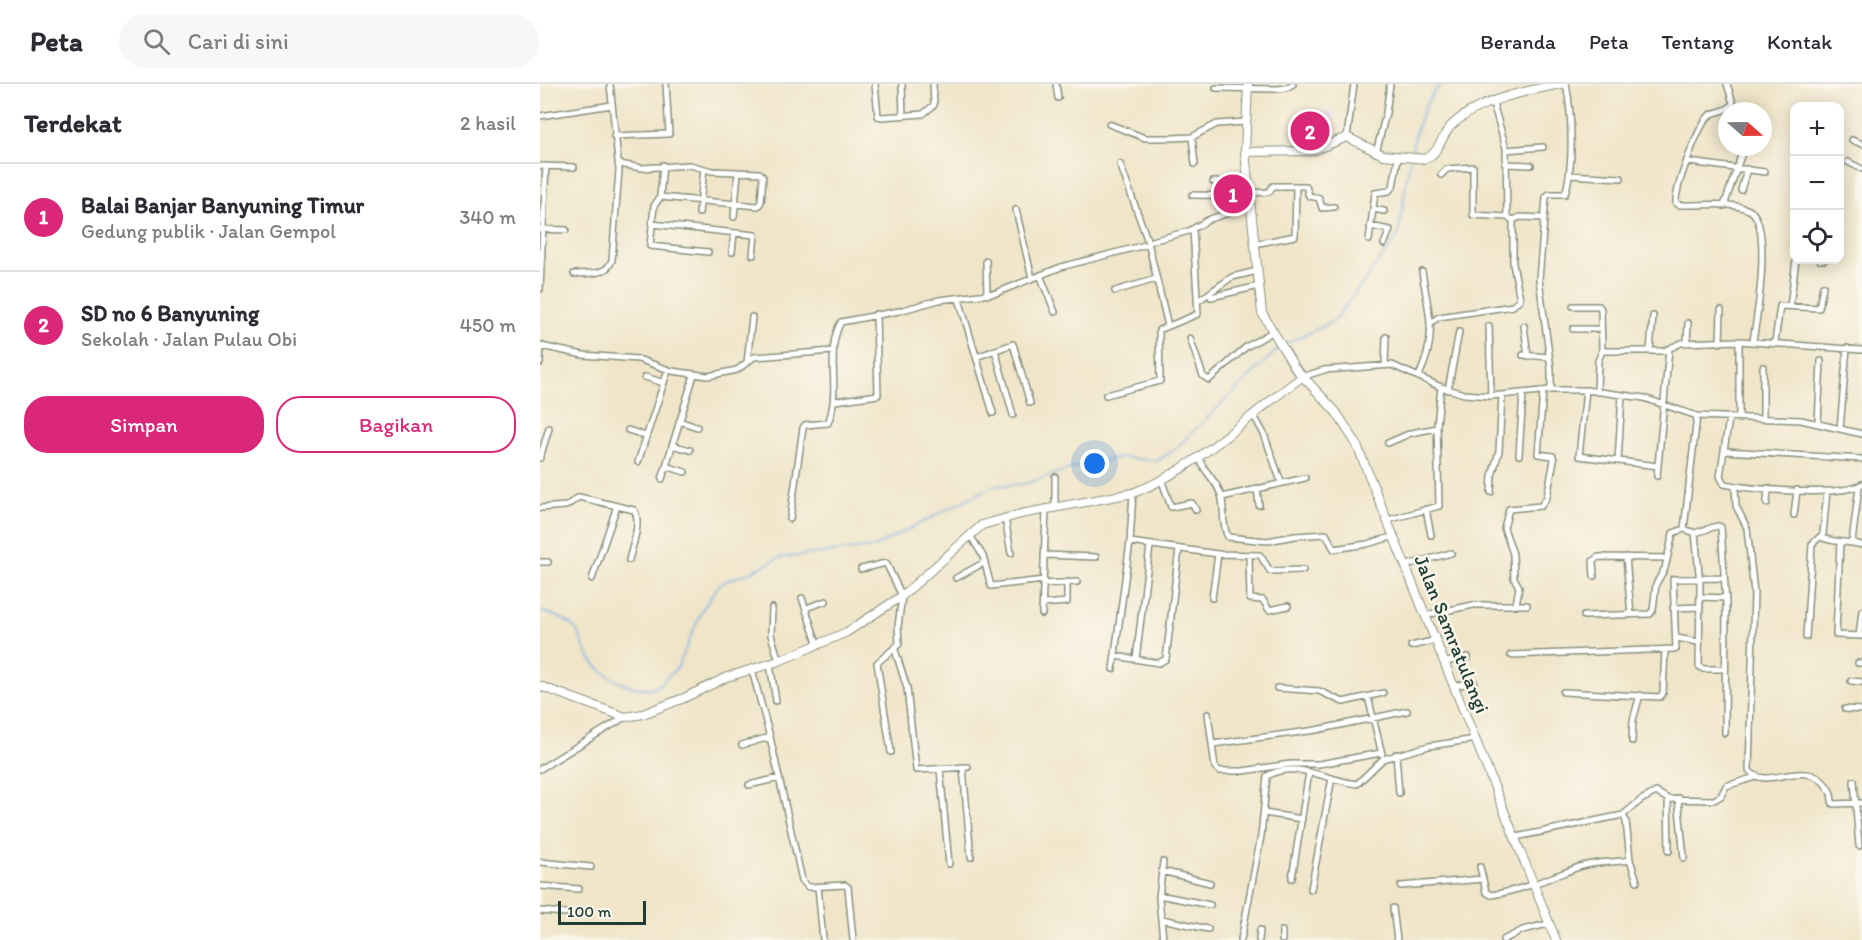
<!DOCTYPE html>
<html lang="id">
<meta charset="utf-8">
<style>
:root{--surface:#fff;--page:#f7f7f7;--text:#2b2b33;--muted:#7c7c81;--line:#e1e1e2;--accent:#db2777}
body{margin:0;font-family:Itim,sans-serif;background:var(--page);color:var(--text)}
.controls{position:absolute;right:18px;top:18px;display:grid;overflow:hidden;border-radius:12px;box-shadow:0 3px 15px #0003}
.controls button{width:54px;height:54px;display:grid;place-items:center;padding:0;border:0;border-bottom:2px solid var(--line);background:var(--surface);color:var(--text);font:30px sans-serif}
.compass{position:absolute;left:1178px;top:18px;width:54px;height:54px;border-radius:50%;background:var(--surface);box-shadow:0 3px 15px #0003;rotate:110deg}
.scale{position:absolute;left:18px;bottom:15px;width:88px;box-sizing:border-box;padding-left:6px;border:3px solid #1f3d34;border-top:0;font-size:16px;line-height:21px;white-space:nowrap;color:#1f3d34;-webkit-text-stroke:4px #fbf7ec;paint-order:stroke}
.you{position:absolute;left:555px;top:380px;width:21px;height:21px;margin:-15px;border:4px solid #fff;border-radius:50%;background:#1a73e8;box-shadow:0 0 0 9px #1a73e833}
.badge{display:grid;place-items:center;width:39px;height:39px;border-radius:50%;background:var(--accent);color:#fff;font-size:20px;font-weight:700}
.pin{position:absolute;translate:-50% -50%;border:3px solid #fff;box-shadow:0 2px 6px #0006}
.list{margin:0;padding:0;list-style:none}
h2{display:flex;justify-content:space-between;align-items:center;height:78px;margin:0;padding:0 24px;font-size:26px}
h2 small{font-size:20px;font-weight:400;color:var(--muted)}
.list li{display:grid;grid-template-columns:39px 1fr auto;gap:18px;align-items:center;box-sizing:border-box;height:108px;padding:0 24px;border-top:2px solid var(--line)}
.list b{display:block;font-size:22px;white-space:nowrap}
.list p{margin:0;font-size:20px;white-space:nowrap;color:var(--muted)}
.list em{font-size:20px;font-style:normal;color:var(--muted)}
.actions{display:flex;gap:12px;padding:18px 24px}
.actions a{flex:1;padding:14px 0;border:2px solid var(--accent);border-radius:24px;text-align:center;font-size:21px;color:var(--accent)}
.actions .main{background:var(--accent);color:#fff}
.icon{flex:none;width:33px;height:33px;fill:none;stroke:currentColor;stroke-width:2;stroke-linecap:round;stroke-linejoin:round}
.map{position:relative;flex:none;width:1322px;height:856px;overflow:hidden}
header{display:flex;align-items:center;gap:36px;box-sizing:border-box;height:84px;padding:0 30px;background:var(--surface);border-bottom:2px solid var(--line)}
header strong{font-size:28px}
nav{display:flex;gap:33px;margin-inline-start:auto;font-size:21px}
.search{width:420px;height:54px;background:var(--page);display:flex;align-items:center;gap:15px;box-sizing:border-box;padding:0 21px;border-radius:33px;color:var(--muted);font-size:22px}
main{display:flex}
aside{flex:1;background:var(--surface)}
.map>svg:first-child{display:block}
</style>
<header>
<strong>Peta</strong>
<div class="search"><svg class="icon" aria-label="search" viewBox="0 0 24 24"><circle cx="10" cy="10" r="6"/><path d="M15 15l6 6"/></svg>Cari di sini</div>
<nav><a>Beranda</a><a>Peta</a><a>Tentang</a><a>Kontak</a></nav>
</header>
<main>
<aside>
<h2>Terdekat<small>2 hasil</small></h2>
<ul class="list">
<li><span class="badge">1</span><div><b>Balai Banjar Banyuning Timur</b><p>Gedung publik · Jalan Gempol</p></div><em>340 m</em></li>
<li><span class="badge">2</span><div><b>SD no 6 Banyuning</b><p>Sekolah · Jalan Pulau Obi</p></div><em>450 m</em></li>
</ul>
<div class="actions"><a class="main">Simpan</a><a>Bagikan</a></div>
</aside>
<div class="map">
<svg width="1322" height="856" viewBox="0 0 1322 856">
<rect width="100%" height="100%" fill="#fbf7ec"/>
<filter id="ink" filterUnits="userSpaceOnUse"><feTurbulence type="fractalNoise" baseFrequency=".0167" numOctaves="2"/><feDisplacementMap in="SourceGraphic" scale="12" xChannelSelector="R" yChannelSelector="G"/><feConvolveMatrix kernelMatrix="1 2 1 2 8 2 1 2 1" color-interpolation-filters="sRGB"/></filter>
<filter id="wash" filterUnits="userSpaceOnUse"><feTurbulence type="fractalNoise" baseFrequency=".008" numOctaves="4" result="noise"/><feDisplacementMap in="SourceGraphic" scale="24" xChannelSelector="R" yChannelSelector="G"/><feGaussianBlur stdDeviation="1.35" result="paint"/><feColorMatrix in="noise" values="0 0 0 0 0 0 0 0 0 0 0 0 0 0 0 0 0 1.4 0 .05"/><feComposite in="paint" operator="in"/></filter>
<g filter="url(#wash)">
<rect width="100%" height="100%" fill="#f0e5c9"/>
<!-- built -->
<path fill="#e7d2ef" d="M795 27V36L777 37 778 57 763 58 762 29Z"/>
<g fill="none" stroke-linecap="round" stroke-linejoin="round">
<!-- stream -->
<path stroke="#6eaee2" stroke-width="1.5" d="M871 71C874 50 885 11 903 0
M745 260 794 237 858 152 870 75
M0 528C6 527 11 531 18 533 46 544 38 562 54 579 70 596 92 608 117 603L138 583 162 526 178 502 186 497 211 488 238 474 334 463 453 402 485 400 532 384 581 373 617 377 634 366 739 264"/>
</g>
</g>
<g filter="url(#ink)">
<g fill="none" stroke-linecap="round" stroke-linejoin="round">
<defs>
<path id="street" d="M335 0 338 32 342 33 383 30 394 21 393 0
M362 0 363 31
M516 0 518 14
M1187 0 1193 19C1187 29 1177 26 1169 32 1158 42 1135 104 1136 119L1139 121C1161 122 1189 117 1209 126 1233 137 1217 234 1213 257
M676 4 737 5 746 4 753 0
M953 19 966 64 967 133
M0 32 72 21
M569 40 605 54H632L652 53 677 40 706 38
M74 52 129 50 126 0
M652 53 655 80
M807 53 814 0
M1312 56 1322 60
M966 66 1003 63
M836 69 846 29 850 0
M1149 78 1225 88
M1308 78 1322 85
M79 80 102 84 150 81 172 87 220 89 223 93 221 118 218 122 120 113
M580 80 608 158 628 242
M965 80 991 81
M123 81 120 113 114 122 110 162 168 168
M0 82 34 83
M1029 91 1081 94
M673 98 708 97
M1201 106 1207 85
M709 109 729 108 733 102H766L769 112 779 114 782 124 794 123
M652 111 709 112
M1184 122 1204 63
M833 125 844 127
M476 126 492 194
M159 129 164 85
M194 133 198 89
M973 136 980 133 1004 134
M112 140 215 151 213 171
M830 142 850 146 844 160
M0 145 26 146
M829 156 835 109 849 107 853 103 858 74
M608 158 649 147 670 135 710 122
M714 160 755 152 756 102
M192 168 194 149
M1280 176H1284
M446 177 447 211
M34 190C48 189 67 192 72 176L79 86 70 0
M500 191 515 228
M0 205 6 82
M575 207 616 195
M671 213 719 202
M419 215 453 329
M658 217 692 193 717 187
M1033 222H1059L1061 225 1062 267 1058 277 1057 308
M1250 222 1256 176
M890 239 899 233 973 222 980 215 973 180V136L967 133 933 131V83L907 85 901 91
M949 242 951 312
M984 242 988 272
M1033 245H1061
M650 254 663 292 669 296 706 263 732 248
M1199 257V335
M1147 258 1148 239
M1235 258 1240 222 1279 224 1283 202
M1180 259 1181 226
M1 262 43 271 98 275 132 287 168 292 197 286 214 273 293 267
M455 266 473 331
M1062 267H1124L1141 259 1199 257 1322 266
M1110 267 1113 232
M983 271 1009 273
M436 273 473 260 490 319
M0 279 1 261
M207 279 212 233
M845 281 846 253
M879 292C898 251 889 231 882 188
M105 293 124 299
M762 293 784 286 852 281 901 303 924 310 951 312 1011 306H1046L1104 314 1157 332 1261 336 1322 350
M908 306 919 248
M1011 306V285L999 195 1006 113 1009 110H1025C1034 82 1032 29 1026 0
M1046 306 1039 372 1118 382
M566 311 620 297 619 246 658 230 653 145
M295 317 338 311 336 230
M713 330 724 350 741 398
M1189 335 1180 392 1184 400C1210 405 1301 414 1322 400
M1223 335V283
M139 337 157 343
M1278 339 1281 277
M1300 345 1307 264
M88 346 106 352
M848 359 871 349 897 344
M132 361 150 366
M1185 367 1322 375
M979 371 983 310
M0 374 9 344
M659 374C664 389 679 398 682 415 684 427 682 442 688 453L727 457 755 452 786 450 794 465 827 460 855 452
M1078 377 1082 311
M98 378 128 286
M126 382 145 388
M1117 392 1129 265
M515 393V424
M122 395 154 291
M622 397 631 423 652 419 656 426
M1195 402 1196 422 1207 444 1214 509 1209 686C1226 710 1268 668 1290 707 1292 711 1291 716 1293 720L1322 719
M717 404 719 421
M951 408 952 392 959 367 962 312
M682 413 765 394
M1227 419 1228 404
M0 424 26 422 39 413 94 426C102 438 92 463 89 476
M886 425 891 451
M1254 431 1257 406
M465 434 471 469
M250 435 263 344 265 341 288 339C302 305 284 268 301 238L359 227 399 216 456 209 521 183 609 160
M848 436 899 422 897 341 901 303
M1144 445 1157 332
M1155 449 1160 499 1159 582 1163 585H1184
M430 451 443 472 451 502 504 496
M1281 453C1295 460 1307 456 1322 461
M590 458 678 470 720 471 730 487 763 486
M1312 458 1319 403
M1300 459 1296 551 1322 552
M504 471 556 473
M709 471 710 515 723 516 729 526 748 522
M1086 473 1091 531
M0 478H8
M867 481 911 469
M321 485 346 479 362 512 358 542 359 560 337 579 351 668
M1054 492 1053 477 1058 473 1127 474
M416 494 445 478
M52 495 77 422
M503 500 537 498
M1160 513 1186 514
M262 514 278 562
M672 514 678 470
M503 520 527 518V498
M976 521 979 503 974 494 973 470 964 444 969 425 1001 422 1007 413 1014 376 1013 372 998 370 1003 307
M232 524 231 551 239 577
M266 524 286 517
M1133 524 1160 523
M502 530 506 426
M886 531 933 521H987
M1044 532 1110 530 1113 526 1116 500 1125 484 1133 449 1144 445 1155 449 1177 442 1181 443 1186 519 1185 649
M1319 552 1322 527
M1266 553 1272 460 1283 450 1287 407
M1137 554 1158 558
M871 562 897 556
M355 566 367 604 376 686 428 683
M971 571 1136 565 1133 495 1182 494
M575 572 619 579 626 575 639 465
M596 575 610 462
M906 578 928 573
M1318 579H1322
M230 580 236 617
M573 585 590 458 593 409
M212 586 230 653 262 796 268 803 305 801 308 803 313 856
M1311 597 1322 598
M915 602 934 598
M737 604 779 607 803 618 843 609
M1023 608 1120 613 1123 609 1125 566
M828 613 842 670
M1305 625 1322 626
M668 630 675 683 680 687H703L750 680H779L841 669
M1092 657 1093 636 1100 611
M673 660 776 646 867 627
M202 661 230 653
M856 670 859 709
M423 684 431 773
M0 685 85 633
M400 685 409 780
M1314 697 1319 762
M209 701 239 694
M1138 714 1144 774
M1128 715 1129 767
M724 729 762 735
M1083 731 1086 737 1090 776 1097 797
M976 753 1083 731 1101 716 1116 708 1128 715 1174 716 1181 712 1186 702 1216 693
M0 778 51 783
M623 778 619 814 623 856
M940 783 946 808 951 811C983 806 1009 794 1039 783 1056 777 1073 779 1090 776
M622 787 670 799
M752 794 769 688
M0 802 39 805
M278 802 283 856
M861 802 943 795
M771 805 792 694
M619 811 670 821
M853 824 857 856
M0 827 25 829
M622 835 668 845
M701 856 721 752 727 692C755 675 789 697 817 700L843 675 889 662 936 655
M719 856 720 846
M742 856V847
M963 856 983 846 1008 840"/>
<path id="secondary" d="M708 0 705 68 722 229 755 284 796 328 816 359 1016 856
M705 68 772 67 807 53 843 71 885 75C901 68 901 50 913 40 941 15 986 7 1021 0
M0 602 85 633 103 630 144 614 187 593 239 577 307 548 362 512 442 441 481 430 593 409C657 385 707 332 762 293"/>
</defs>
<!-- street casing -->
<use href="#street" stroke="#88917e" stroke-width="8"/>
<!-- secondary casing -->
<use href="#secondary" stroke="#88917e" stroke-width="10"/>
<!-- street -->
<use href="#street" stroke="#fff" stroke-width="5"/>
<!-- secondary -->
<use href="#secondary" stroke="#fff" stroke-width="8"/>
</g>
</g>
<g text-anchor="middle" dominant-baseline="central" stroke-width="5" stroke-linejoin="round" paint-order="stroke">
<!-- street labels -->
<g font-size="20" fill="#1f3d34" stroke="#fbf7ec">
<text transform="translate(912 550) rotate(68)">Jalan Samratulangi</text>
</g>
</g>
</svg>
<div class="controls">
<button>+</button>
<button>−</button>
<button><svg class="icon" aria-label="locate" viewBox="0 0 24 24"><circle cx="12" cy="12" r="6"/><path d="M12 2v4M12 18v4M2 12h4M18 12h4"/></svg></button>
</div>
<svg class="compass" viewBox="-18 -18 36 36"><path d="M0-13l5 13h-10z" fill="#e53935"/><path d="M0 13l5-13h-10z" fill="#7c7c81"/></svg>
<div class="scale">100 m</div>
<div class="you"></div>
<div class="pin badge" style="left:693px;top:110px">1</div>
<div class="pin badge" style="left:770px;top:47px">2</div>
</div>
</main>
